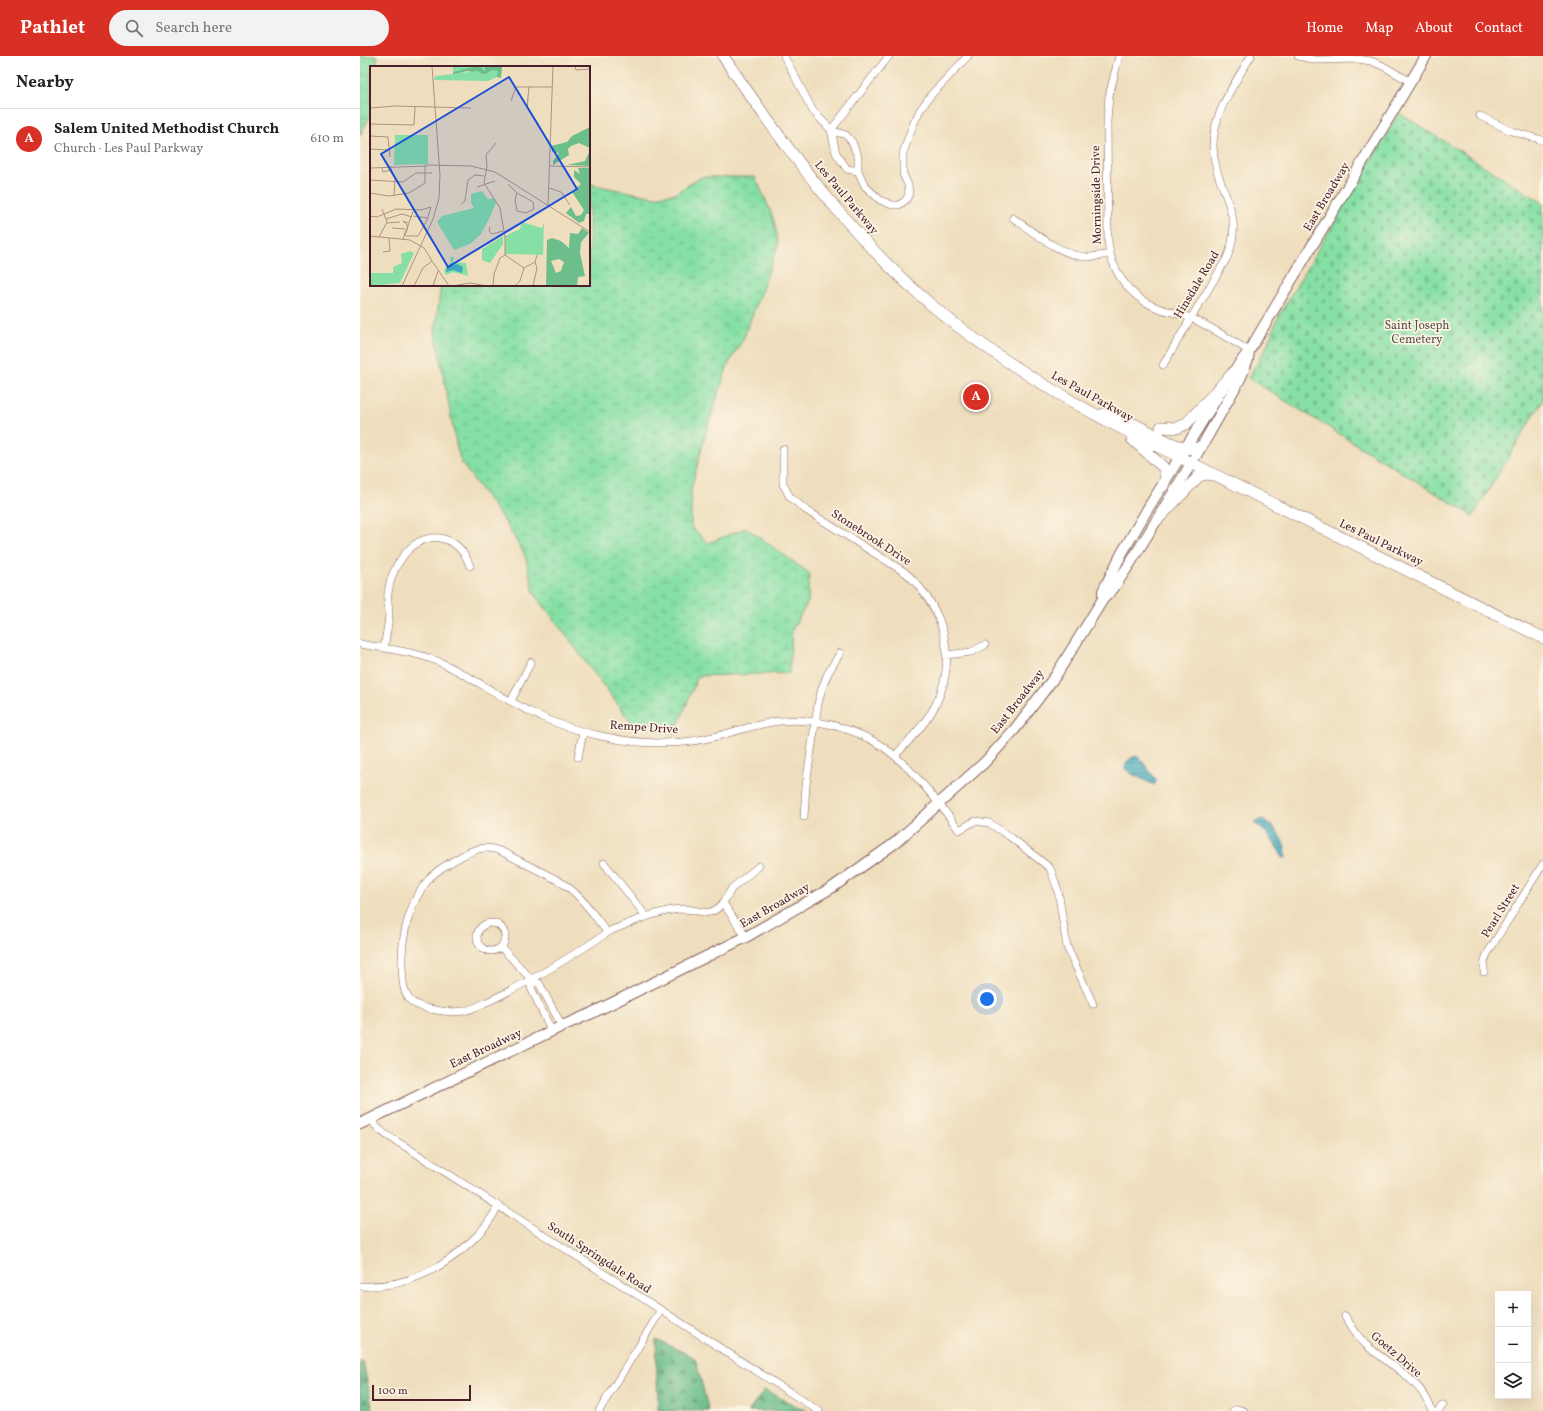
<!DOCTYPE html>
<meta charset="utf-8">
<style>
:root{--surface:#fff;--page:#f2f2f2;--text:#222;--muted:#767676;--line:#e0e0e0;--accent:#d93025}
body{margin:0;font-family:Vollkorn,serif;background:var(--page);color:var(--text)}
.controls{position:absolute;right:12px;bottom:12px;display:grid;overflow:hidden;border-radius:0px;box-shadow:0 4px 16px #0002}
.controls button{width:36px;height:36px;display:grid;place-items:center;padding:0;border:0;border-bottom:1px solid var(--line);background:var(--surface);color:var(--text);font:20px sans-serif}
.scale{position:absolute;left:12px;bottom:10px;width:99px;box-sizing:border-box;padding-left:4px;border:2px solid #4a1f2b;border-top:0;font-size:11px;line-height:14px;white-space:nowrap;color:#4a1f2b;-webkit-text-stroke:3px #fcf5e5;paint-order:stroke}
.you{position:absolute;left:627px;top:943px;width:14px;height:14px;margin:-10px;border:3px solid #fff;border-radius:50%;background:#1a73e8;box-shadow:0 0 0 6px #1a73e833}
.badge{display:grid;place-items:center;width:26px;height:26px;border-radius:50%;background:var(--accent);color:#fff;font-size:13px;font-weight:700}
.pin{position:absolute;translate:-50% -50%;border:2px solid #fff;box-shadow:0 1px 4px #0006}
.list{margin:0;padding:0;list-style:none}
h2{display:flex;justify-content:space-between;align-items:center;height:52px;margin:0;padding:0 16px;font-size:17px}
h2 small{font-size:13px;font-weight:400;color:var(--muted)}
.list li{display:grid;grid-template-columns:26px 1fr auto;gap:12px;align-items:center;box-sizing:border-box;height:60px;padding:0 16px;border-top:1px solid var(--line)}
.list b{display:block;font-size:15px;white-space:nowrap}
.list p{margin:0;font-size:13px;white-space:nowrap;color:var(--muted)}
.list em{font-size:13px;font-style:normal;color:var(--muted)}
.icon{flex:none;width:22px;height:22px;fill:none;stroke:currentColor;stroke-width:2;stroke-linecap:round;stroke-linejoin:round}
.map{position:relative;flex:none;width:1183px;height:1355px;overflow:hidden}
header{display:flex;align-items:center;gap:24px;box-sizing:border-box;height:56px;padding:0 20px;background:var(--accent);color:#fff}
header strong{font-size:19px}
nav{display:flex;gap:22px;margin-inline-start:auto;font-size:14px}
.search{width:280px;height:36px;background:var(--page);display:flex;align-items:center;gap:10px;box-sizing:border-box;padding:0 14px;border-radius:22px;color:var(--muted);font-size:15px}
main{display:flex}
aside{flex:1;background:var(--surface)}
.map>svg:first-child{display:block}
</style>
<header>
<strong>Pathlet</strong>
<div class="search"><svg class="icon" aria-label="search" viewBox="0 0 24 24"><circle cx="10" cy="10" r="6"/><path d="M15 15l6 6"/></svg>Search here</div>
<nav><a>Home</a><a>Map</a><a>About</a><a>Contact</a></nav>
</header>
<main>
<aside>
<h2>Nearby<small></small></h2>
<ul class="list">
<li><span class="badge">A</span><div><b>Salem United Methodist Church</b><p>Church · Les Paul Parkway</p></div><em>610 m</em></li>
</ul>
</aside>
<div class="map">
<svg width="1183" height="1355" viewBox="0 0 1183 1355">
<defs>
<pattern id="forest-firs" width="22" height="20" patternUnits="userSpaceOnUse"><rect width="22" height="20" fill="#6cbe8a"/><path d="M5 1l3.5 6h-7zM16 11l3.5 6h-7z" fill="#5b9a71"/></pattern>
<pattern id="wetland-marsh" width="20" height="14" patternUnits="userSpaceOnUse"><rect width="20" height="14" fill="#86e0a5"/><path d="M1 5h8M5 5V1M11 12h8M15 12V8" fill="none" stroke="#75c08e"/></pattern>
<pattern id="cemetery-stones" width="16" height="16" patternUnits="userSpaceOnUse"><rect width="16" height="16" fill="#86e0a5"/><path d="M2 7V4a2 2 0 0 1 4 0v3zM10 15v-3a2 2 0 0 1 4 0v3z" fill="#75c08e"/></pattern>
<pattern id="water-rules" width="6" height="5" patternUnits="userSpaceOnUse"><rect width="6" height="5" fill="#3da8bd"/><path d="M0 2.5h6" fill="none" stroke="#35889a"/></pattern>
</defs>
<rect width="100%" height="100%" fill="#fcf5e5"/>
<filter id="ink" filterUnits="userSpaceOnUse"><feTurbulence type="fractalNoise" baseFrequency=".025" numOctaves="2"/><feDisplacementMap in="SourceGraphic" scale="8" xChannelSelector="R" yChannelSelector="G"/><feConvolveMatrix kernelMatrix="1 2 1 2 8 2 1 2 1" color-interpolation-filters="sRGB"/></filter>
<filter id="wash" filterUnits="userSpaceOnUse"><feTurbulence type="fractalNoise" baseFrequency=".012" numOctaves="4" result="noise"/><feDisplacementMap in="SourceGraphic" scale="16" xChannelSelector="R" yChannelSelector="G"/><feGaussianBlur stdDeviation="0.9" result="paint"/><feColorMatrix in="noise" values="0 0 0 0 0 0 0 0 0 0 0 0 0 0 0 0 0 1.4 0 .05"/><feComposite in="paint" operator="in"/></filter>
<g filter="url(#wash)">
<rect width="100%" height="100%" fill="#efdebd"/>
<!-- forest -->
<path fill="url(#forest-firs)" stroke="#5b6e5a" d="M296 1283 335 1302 349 1355H298Z
M3 1305 13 1355H0V1306Z
M404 1334 447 1355H389Z"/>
<!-- wetland -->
<path fill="url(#wetland-marsh)" stroke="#688068" d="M0 0H17V11H11V59L0 79Z
M341 121H395C406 145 417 164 418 190L384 281 368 309 348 369 331 433V471L348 487 386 472 449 517 448 546 432 574 429 617 338 620 315 677 273 669 174 537 165 499 143 463 102 408 97 393 75 275 81 229H229V128L294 141 316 137Z"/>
<!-- cemetery -->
<path fill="url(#cemetery-stones)" stroke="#688068" d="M1039 57 1183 147V344L1113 460 888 322 906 292 918 261Z"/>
<!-- water -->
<path fill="url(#water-rules)" stroke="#446474" d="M776 700 780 702 797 725 794 729 772 718 765 713C765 707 770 701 776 700Z
M901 763C914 766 928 789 926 802H923C915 788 908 776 894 767Z"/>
</g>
<g filter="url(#ink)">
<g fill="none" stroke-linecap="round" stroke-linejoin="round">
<defs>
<path id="street" d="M424 0 453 55 471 74 486 79 492 86 498 101V115L505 130 520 144 532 149H539L546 144 549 138 548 129 543 118V97L553 69 560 54 571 39 608 0
M759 0 749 40 747 65 748 185C750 211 767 239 793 250 806 256 821 257 833 263 853 272 871 284 889 295
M938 0 956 4 998 3 1011 5 1023 10 1051 26
M1120 60 1151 75 1179 83 1183 85
M498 115 487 113 476 97 471 74 529 0
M653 162C673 176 703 201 728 201 735 201 743 199 750 198
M803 309 867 202C887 156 854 134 853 90 853 57 875 27 891 0
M423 393V428L430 441 446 454 546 517C584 552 599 602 575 650 565 669 549 684 535 700
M0 588C28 593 58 596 84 608 115 623 143 643 175 658 196 668 218 675 241 680 277 688 317 690 353 681 375 676 398 667 421 665 459 661 507 675 536 701 560 722 580 748 599 774L615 765 629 767 649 780 690 812 698 834 707 891 733 948
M24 592C26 581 28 570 29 559 29 552 27 544 28 537 31 513 50 478 80 482 95 485 105 496 110 510
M586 599 611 596 625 589
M151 645 171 606
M218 701 223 676
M444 761 446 729 458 648 462 632 468 617 480 597
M244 807 286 860
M117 881a14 14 0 1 1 28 0a14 14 0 1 1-28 0Z
M247 876C235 861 224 843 208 831 193 820 176 814 160 805 149 800 139 792 126 792 115 792 103 799 93 805 85 810 75 815 69 823 49 846 41 881 42 911 43 921 42 934 49 943 58 954 90 957 103 955 113 954 122 948 131 944 174 924 213 899 252 874 275 865 299 854 323 853 342 853 348 864 363 847
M386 881 363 847 372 832 399 810
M141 891 172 924 179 927 202 970
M1124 916V907L1127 898 1183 808
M172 924 171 932 192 976
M11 1063C18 1076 33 1083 46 1091L459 1355
M0 1230C21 1231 44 1227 64 1218 91 1206 125 1178 138 1150
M985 1260C991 1269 997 1280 1005 1288 1027 1308 1062 1323 1072 1355
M239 1355 301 1254
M873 1355 877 1353 884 1355
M1078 1355 1083 1349"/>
<path id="secondary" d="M743 543V535L762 497 787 454 871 319 889 295 1066 0
M0 1068 202 970 230 958 386 881 473 831 535 787 625 706 655 673 696 619 743 543 753 533 771 506 846 383 881 321 888 303 889 295"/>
<path id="primary" d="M363 0C425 91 490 181 575 252 629 297 688 333 749 366L1183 582
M743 358C754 361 765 364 776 369 790 375 827 401 842 390
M801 371 817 372 826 368 871 319
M772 383 804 412 806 421 803 430
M797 464 839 420 847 418 853 419"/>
</defs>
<!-- street casing -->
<use href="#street" stroke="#84625e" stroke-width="8"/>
<!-- secondary casing -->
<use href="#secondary" stroke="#84625e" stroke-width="12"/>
<!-- primary casing -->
<use href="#primary" stroke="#84625e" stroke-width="12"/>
<!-- street -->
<use href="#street" stroke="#fff" stroke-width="7"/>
<!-- secondary -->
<use href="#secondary" stroke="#fff" stroke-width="10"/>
<!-- primary -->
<use href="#primary" stroke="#fff" stroke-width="11"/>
</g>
</g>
<g text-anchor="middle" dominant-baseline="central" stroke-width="3.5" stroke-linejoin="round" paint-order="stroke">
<!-- street labels -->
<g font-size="12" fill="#4a1f2b" stroke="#fcf5e5">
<text transform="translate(737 139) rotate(-91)">Morningside Drive</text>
<text transform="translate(967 141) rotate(-59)">East Broadway</text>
<text transform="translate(486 142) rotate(50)">Les Paul Parkway</text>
<text transform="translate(837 229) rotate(-59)">Hinsdale Road</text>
<text transform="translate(732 341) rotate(29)">Les Paul Parkway</text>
<text transform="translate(511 482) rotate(33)">Stonebrook Drive</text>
<text transform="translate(1021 487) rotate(26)">Les Paul Parkway</text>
<text transform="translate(658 646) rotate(-52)">East Broadway</text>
<text transform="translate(284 672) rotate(4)">Rempe Drive</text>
<text transform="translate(415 850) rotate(-30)">East Broadway</text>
<text transform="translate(1141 855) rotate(-58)">Pearl Street</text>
<text transform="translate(126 993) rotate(-25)">East Broadway</text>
<text transform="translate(239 1202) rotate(33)">South Springdale Road</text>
<text transform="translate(1036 1299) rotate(41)">Goetz Drive</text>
</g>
<!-- park labels -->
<g font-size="12" fill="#594f4a" stroke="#fcf5e5">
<text x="1057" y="270">Saint Joseph<tspan x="1057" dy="14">Cemetery</tspan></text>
</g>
</g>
<!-- overview -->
<g transform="translate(10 10)">
<rect width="220" height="220" fill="#efdebd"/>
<path d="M83 0H115L116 5 109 1 83 6Z" fill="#86e0a5"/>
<path d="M115 0 132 1 131 12 97 5 83 9V6L103 1H110L115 5ZM220 61V82L209 77 201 80 198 83 199 89 183 99V95L189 87 182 86 181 80 197 76 202 70ZM220 84V100L197 99 215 95ZM208 102H220V148H216L214 155 209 157 196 147 201 141 206 150 211 149 214 144 202 126 211 118 204 111V104L210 108ZM212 162 219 167 211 176 210 187 215 210 208 211 207 220H176L177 174 182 172 191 175 199 182 200 167 208 168ZM189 193 194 196 191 205 186 207 181 195Z" fill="#6cbe8a" fill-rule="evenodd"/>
<path d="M122 4 128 5 127 11 118 15 64 14 65 10 108 5 114 9ZM112 125 118 133 124 132 126 137 119 153 111 168 100 178 84 184 67 156 72 150 104 142 101 137V128ZM133 170V178L120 197 112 194V183ZM40 185 44 187 30 217 0 220V207H23V201L32 197 31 188ZM80 191H84L83 196 96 197 98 210 83 206 76 209 74 204 81 196Z" fill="#86e0a5"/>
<path d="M25 69H58V98L24 99Z" fill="#86e0a5"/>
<path d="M152 156 172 162 174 156 173 189 135 188V170L150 163Z" fill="#86e0a5"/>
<path d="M87 198 93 201 92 207 83 204 76 206 77 201Z" fill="#3da8bd"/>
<path fill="none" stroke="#ad9283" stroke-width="1" d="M169 0H183M205 0 206 4 220 3M144 21H182M158 33 157 41 159 21M141 35 146 21M0 42 25 40 101 42M0 58 44 59 45 41M0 70 18 71 20 91M126 77 116 89 117 100 114 117 130 142 135 171V189L154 202M0 83 19 84M55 99 101 100 125 106 220 166M20 100 25 113 24 130M180 100 220 101M0 102 57 100M12 102 13 106 21 104M0 114 33 116 46 107H62M138 118 147 127 149 128 150 129 156 132 163 136 164 143 156 147 147 145 145 134 147 127M107 121 125 115M179 122 191 126 200 139M0 127 19 130 39 127 55 117V100M91 138 95 135 98 114 105 109 114 110M178 139 183 0M0 150 7 151 26 143 51 144 61 141 57 154 48 170H36L34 167M43 150 58 152M16 153 32 148 42 151M17 157 30 156M120 161 119 165 122 168 133 165M22 162 35 163M36 167 38 160 33 155 38 157M0 170 40 174 54 182 61 193M9 171 17 156 12 143M33 173 44 143M13 186 20 185 19 172M60 192 79 220M32 220 63 153 69 132 70 109 62 0M44 220 53 202 62 195M63 220 68 205M82 220 100 217 117 220M123 220 124 208 130 192 135 189M145 220 150 215 154 202 165 196 167 189M163 220 167 202 165 196"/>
<path fill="#1d4ed8" fill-opacity="0.15" stroke="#1d4ed8" stroke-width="2" d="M139 11 207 123 78 201 11 88Z"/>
<rect width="220" height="220" fill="none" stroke="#4a1f2b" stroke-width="2"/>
</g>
</svg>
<div class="controls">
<button>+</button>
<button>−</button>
<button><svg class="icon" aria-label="layers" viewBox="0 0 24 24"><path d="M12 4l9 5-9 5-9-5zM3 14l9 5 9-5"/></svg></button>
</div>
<div class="scale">100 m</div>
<div class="you"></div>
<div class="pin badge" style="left:616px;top:341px">A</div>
</div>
</main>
